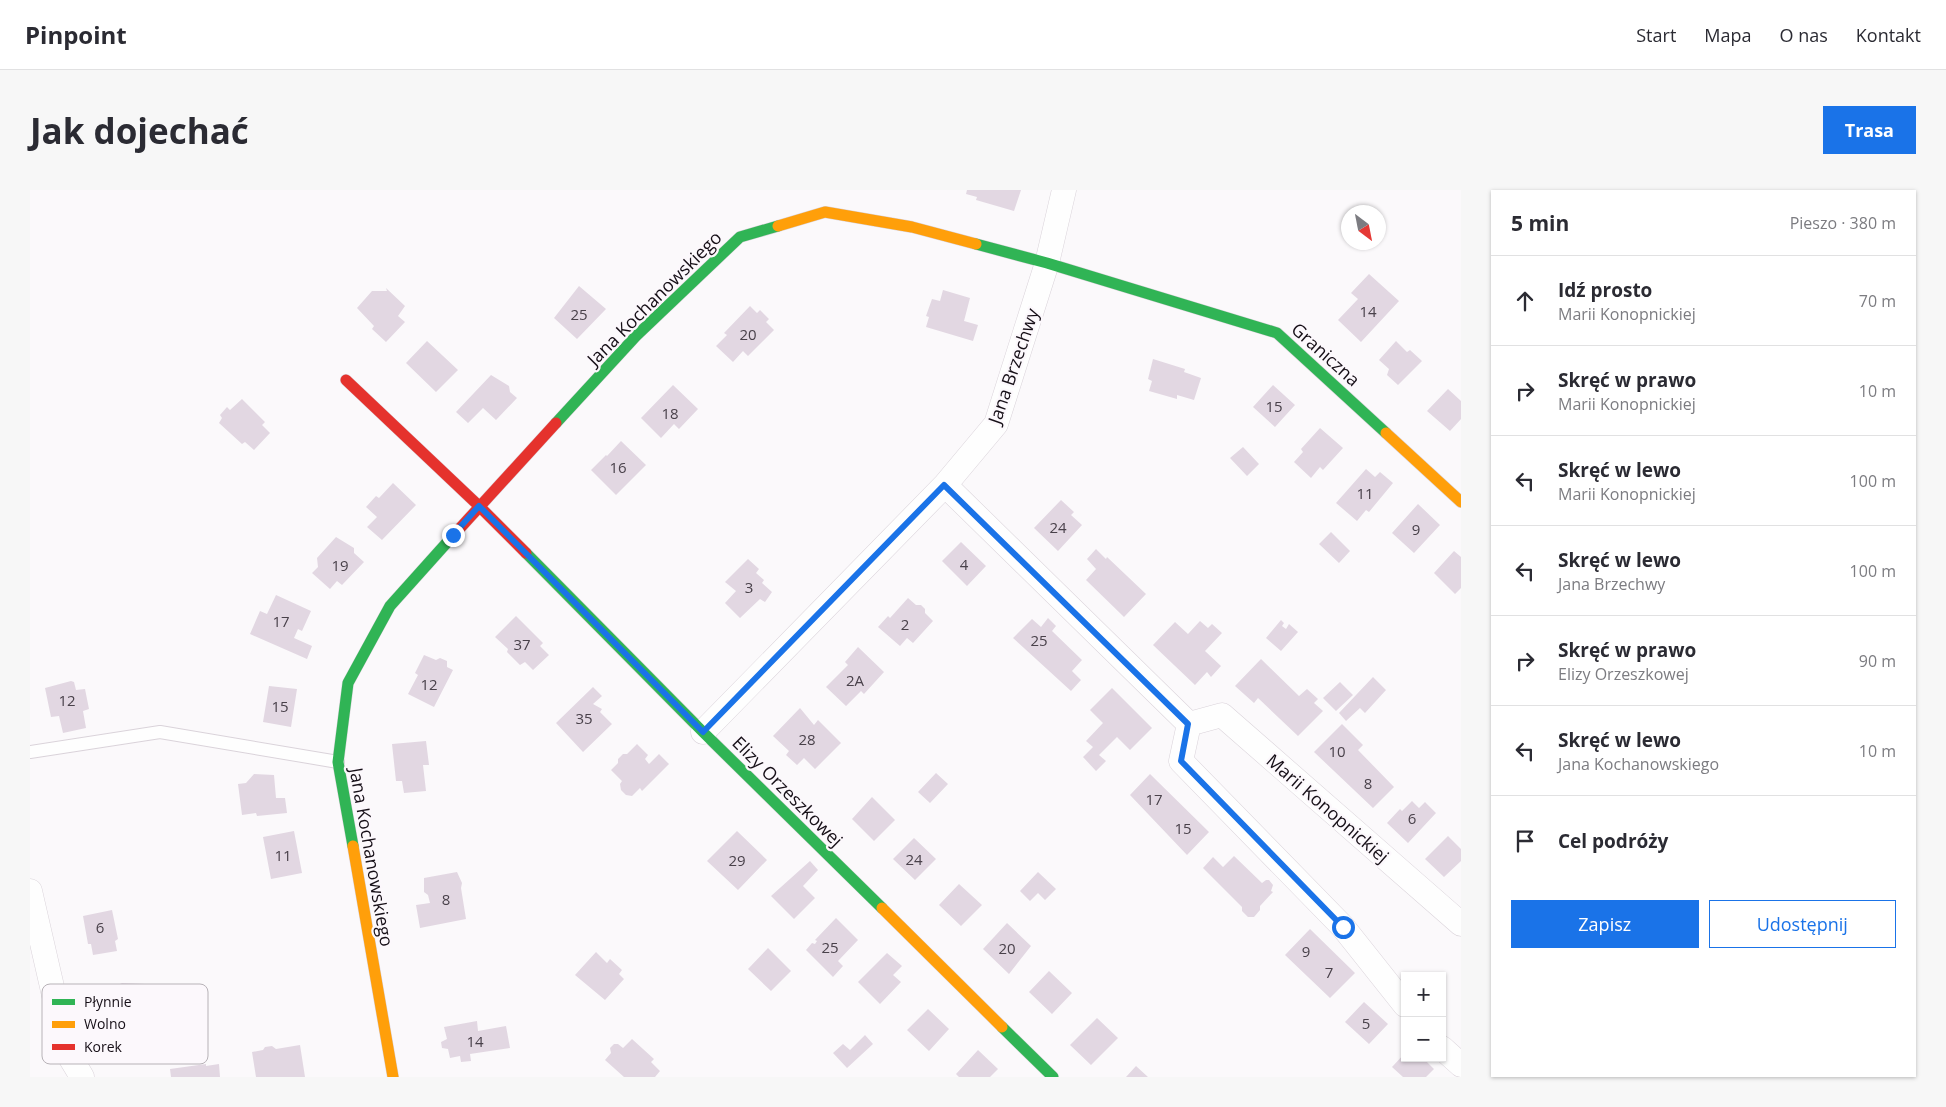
<!DOCTYPE html>
<html lang="pl">
<meta charset="utf-8">
<style>
:root{--surface:#fff;--page:#f7f7f7;--text:#2b2b33;--muted:#7c7c81;--line:#e1e1e2;--accent:#1a73e8}
body{margin:0;font-family:"Open Sans",sans-serif;background:var(--page);color:var(--text)}
.controls{position:absolute;right:15px;bottom:15px;display:grid;overflow:hidden;border-radius:0px;box-shadow:0 1px 4px #0004}
.controls button{width:45px;height:45px;display:grid;place-items:center;padding:0;border:0;border-bottom:1px solid var(--line);background:var(--surface);color:var(--text);font:25px sans-serif}
.compass{position:absolute;left:1311px;top:15px;width:45px;height:45px;border-radius:50%;background:var(--surface);box-shadow:0 1px 4px #0004;rotate:148deg}
.stop{position:absolute;width:15px;height:15px;margin:-11px;border:4px solid #1a73e8;border-radius:50%;background:#fff}
.stop.end{background:#1a73e8;border-color:#fff;box-shadow:0 1px 5px #0008}
.list{margin:0;padding:0;list-style:none}
h2{display:flex;justify-content:space-between;align-items:center;height:65px;margin:0;padding:0 20px;font-size:21px}
h2 small{font-size:16px;font-weight:400;color:var(--muted)}
.list li{display:grid;grid-template-columns:32px 1fr auto;gap:15px;align-items:center;box-sizing:border-box;height:90px;padding:0 20px;border-top:1px solid var(--line)}
.list b{display:block;font-size:19px;white-space:nowrap}
.list p{margin:0;font-size:16px;white-space:nowrap;color:var(--muted)}
.list em{font-size:16px;font-style:normal;color:var(--muted)}
.actions{display:flex;gap:10px;padding:15px 20px}
.actions a{flex:1;padding:11px 0;border:1px solid var(--accent);border-radius:0px;text-align:center;font-size:18px;color:var(--accent)}
.actions .main{background:var(--accent);color:#fff}
.icon{flex:none;width:28px;height:28px;fill:none;stroke:currentColor;stroke-width:2;stroke-linecap:round;stroke-linejoin:round}
.map{position:relative;flex:none;width:1431px;height:887px;overflow:hidden;border-radius:0px}
header{display:flex;align-items:center;gap:30px;box-sizing:border-box;height:70px;padding:0 25px;background:var(--surface);border-bottom:1px solid var(--line)}
header strong{font-size:24px}
nav{display:flex;gap:28px;margin-inline-start:auto;font-size:18px}
.intro{display:flex;align-items:center;justify-content:space-between;box-sizing:border-box;height:120px;padding:0 30px}
h1{margin:0;font-size:35px}
.button{padding:12px 22px;border-radius:0px;background:var(--accent);color:#fff;font-size:18px;font-weight:700}
main{display:flex;gap:30px;padding:0 30px}
aside{flex:1;background:var(--surface);border-radius:0px;box-shadow:0 1px 4px #0004}
.map>svg:first-child{display:block}
</style>
<header>
<strong>Pinpoint</strong>
<nav><a>Start</a><a>Mapa</a><a>O nas</a><a>Kontakt</a></nav>
</header>
<div class="intro"><h1>Jak dojechać</h1><a class="button">Trasa</a></div>
<main>
<div class="map">
<svg width="1431" height="887" viewBox="0 0 1431 887">
<rect width="100%" height="100%" fill="#fbf9fb"/>
<!-- building -->
<path fill="#e2d7e2" d="M937 0H991L984 21 946 10 947 7 936 4Z
M1339 84 1369 111 1331 152 1308 130 1328 109 1321 103Z
M549 96 576 119 547 149 524 128Z
M356 98 375 116 368 126 375 132 356 152 342 139 344 136 327 118 342 101H357Z
M913 100 940 108 934 131 948 135 943 151 896 137 899 127 896 126 902 109 910 111Z
M720 116 727 123 730 120 739 129 736 132 744 140 718 166 713 161 703 172 686 156 697 145 694 143Z
M397 151 428 180 406 202 376 173Z
M1366 151 1377 162 1380 160 1392 171 1368 195 1357 185 1359 179 1349 170Z
M1123 169 1155 179 1154 182 1171 188 1164 210 1147 205V209L1119 201 1122 191 1118 189Z
M461 185 479 196 480 202 487 208 466 230 453 218 438 233 426 222Z
M643 195 668 219 649 239 644 234 631 248 611 228Z
M1243 195 1265 215 1245 237 1223 217Z
M1418 199 1431 211V229L1420 241 1397 221Z
M212 209 235 232 232 235 240 243 224 260 215 252 212 254 189 233 192 228 190 225 197 217 200 220Z
M1290 238 1313 258 1293 280 1290 277 1281 288 1264 272 1273 262 1271 259Z
M591 251 616 275 586 305 561 280 576 265 577 266Z
M1213 257 1229 274 1217 286 1200 268Z
M1336 279 1345 287 1350 282 1363 293 1339 322 1336 320 1327 331 1306 313Z
M363 293 386 315 352 350 337 337 347 327 336 317 346 306 349 308Z
M1031 310 1044 322 1041 325 1052 335 1028 361 1004 338Z
M1388 314 1410 335 1384 363 1362 343Z
M1301 342 1320 361 1309 373 1289 354Z
M306 347 324 358V363L334 372 312 395 307 391 300 399 282 383 288 377 287 368Z
M931 352 956 376 937 396 912 371Z
M1066 359 1076 369 1077 367 1116 404 1094 427 1056 390 1066 379 1057 369Z
M1424 361 1431 367V398L1425 404 1404 383Z
M718 369 729 379 726 383 734 390 732 393 742 402 735 412 730 409 710 428 695 413 706 401 695 392Z
M246 405 281 421 272 441 268 439 264 448 282 456 277 469 220 444 230 421 237 424Z
M878 408 886 415H891L895 419V423L903 431 883 453 877 448 870 456 848 437 858 426 860 428Z
M486 426 513 453 510 456 519 465 503 480 495 472 490 475 477 462 478 459 465 447Z
M1018 428 1026 436 1022 441 1052 470 1042 481 1051 490 1041 501 983 448 1002 429 1011 437Z
M1251 430 1254 433 1252 436 1256 439 1259 434 1268 442 1251 461 1236 448Z
M1170 431 1178 438 1182 434 1192 443 1175 461 1191 476 1181 487 1177 482 1165 495 1123 455 1145 432 1158 444Z
M828 457 854 482 834 504 831 501 816 516 796 497 818 475 815 472Z
M394 465 406 470 410 468 417 471V477L423 480 404 517 378 504 388 485 385 483Z
M1231 469 1269 506 1277 499 1288 509 1284 513 1293 521 1268 546 1228 508 1224 513 1205 496Z
M1343 487 1356 500 1335 523 1330 518 1316 531 1309 523Z
M41 491 44 492 46 500 55 499 59 519 53 521 56 538 33 543 29 526 21 527 15 498Z
M1310 492 1323 505 1306 521 1293 508Z
M239 496 267 499 261 537 233 532Z
M563 497 572 506 563 514 572 519 570 522 582 534 553 562 526 533Z
M1082 498 1122 538 1100 560 1087 547 1069 565 1076 571 1066 581 1053 567 1063 557 1056 551 1073 533 1060 520Z
M770 518 784 535 788 530 811 553 785 579 774 568 767 575 756 565 759 561 743 546Z
M1312 534 1333 555 1328 560 1364 597 1343 618 1284 562Z
M396 551 399 575H393L396 601 374 603 372 591H366L362 554Z
M607 554 618 565 615 569 619 574 629 564 639 574 612 601 610 598 602 606 596 605 591 600 590 594 592 591 581 580 588 573V569L593 564H597Z
M906 583 918 594 900 613 888 602Z
M224 584 244 585 246 608H255L257 623 227 626 226 623 212 625 208 594 216 593Z
M1120 584 1179 642 1157 665 1100 605Z
M842 607 865 630 844 651 822 629Z
M1382 611 1389 618 1395 612 1406 623 1378 653 1357 633 1370 619 1372 621Z
M264 641 272 683 241 689 233 647Z
M707 641 737 670 708 700 677 671Z
M1418 646 1431 659V671L1414 687 1395 669Z
M884 648 906 669 885 690 863 669Z
M1204 666 1232 693 1236 690H1239L1243 695 1241 701 1243 702 1230 716V720L1224 727H1218L1212 721V717L1173 678 1183 667 1193 677Z
M780 671 788 680 773 696 785 708 764 729 741 706Z
M427 682 432 693 431 698 436 729 390 738 386 715 400 713 398 705 394 702V688Z
M1008 682 1026 699 1015 710 1008 703 1000 711 990 701Z
M929 694 952 715 931 736 909 715Z
M82 720 88 749 85 751 87 761 63 765 61 754H58L53 726Z
M806 728 828 750 808 771 813 776 803 787 776 760 782 753 785 754 787 751 785 750Z
M977 733 1001 756 979 784 953 759Z
M1280 739 1325 783 1300 808 1255 765Z
M738 758 761 781 741 801 718 779Z
M566 762 577 773 580 769 592 780 589 784 594 789 575 810 545 785Z
M857 763 872 776 863 785 871 792 850 814 828 792Z
M1019 781 1042 803 1022 824 999 802Z
M92 793 115 794 121 833 74 841 71 822 81 820 77 800Z
M1334 812 1358 834 1339 854 1315 832Z
M898 819 919 839 899 861 877 840Z
M1067 828 1088 848 1061 875 1040 855Z
M447 831 448 841 476 836 480 858 440 864 441 871 431 872 430 866 420 868 418 859 412 858 411 852 417 849 414 837Z
M835 845 843 854 817 878 803 863 813 854 820 860Z
M602 849 624 869 621 872 630 881 625 887H594L575 870 581 863 580 858 584 854H588L593 858Z
M270 855 275 887H226L222 862 233 860 235 857 242 856 246 859Z
M948 860 968 879 960 887H929L926 884Z
M1375 863V868H1393L1404 879 1396 887H1373L1362 877Z
M176 874V876L189 874 190 887H141L140 879Z
M1106 876 1118 887H1096Z"/>
<g fill="none" stroke-linecap="round" stroke-linejoin="round">
<defs>
<path id="lane" d="M0 562 130 542 308 572"/>
<path id="street" d="M915 295 1159 534
M673 542 915 295 966 234 1017 73 1034 0
M0 701 37 862 52 887
M1375 815 1313 737 1151 571 1159 534 1192 525 1431 734
M1412 858 1431 875"/>
<path id="fast" d="M946 54 1017 73 1247 143 1356 243
M526 233 606 146 710 47 748 36
M496 363 673 542 852 718
M323 656 308 572 318 493 360 416 421 348
M972 837 1023 887"/>
<path id="slow" d="M748 36 795 22 882 37 946 54
M1356 243 1431 312
M323 656 363 887
M852 718 972 837"/>
<path id="jam" d="M316 190 449 316 496 363
M421 348 526 233"/>
</defs>
<!-- lane casing -->
<use href="#lane" stroke="#dad3da" stroke-width="14"/>
<!-- street casing -->
<use href="#street" stroke="#dad3da" stroke-width="25"/>
<!-- fast casing -->
<use href="#fast" stroke="#dad3da" stroke-width="12"/>
<!-- slow casing -->
<use href="#slow" stroke="#dad3da" stroke-width="12"/>
<!-- jam casing -->
<use href="#jam" stroke="#dad3da" stroke-width="12"/>
<!-- lane -->
<use href="#lane" stroke="#fefefe" stroke-width="12"/>
<!-- street -->
<use href="#street" stroke="#fefefe" stroke-width="24"/>
<!-- fast -->
<use href="#fast" stroke="#30b455" stroke-width="11"/>
<!-- slow -->
<use href="#slow" stroke="#ff9f0a" stroke-width="11"/>
<!-- jam -->
<use href="#jam" stroke="#e5322d" stroke-width="11"/>
</g>
<g fill="none" stroke-linecap="round" stroke-linejoin="round">
<!-- route -->
<path stroke="#1a73e8" stroke-width="6" d="M423 345 449 316 673 542 914 295 1158 534 1151 571 1313 737"/>
</g>
<g text-anchor="middle" dominant-baseline="central" stroke-width="4.5" stroke-linejoin="round" paint-order="stroke">
<!-- number labels -->
<g font-size="15" fill="#49414a">
<text x="1338" y="121">14</text>
<text x="549" y="124">25</text>
<text x="718" y="144">20</text>
<text x="1244" y="216">15</text>
<text x="640" y="223">18</text>
<text x="588" y="277">16</text>
<text x="1335" y="303">11</text>
<text x="1028" y="337">24</text>
<text x="1386" y="339">9</text>
<text x="934" y="374">4</text>
<text x="310" y="375">19</text>
<text x="719" y="397">3</text>
<text x="251" y="431">17</text>
<text x="875" y="434">2</text>
<text x="1009" y="450">25</text>
<text x="492" y="454">37</text>
<text x="825" y="490">2A</text>
<text x="399" y="494">12</text>
<text x="37" y="510">12</text>
<text x="250" y="516">15</text>
<text x="554" y="528">35</text>
<text x="777" y="549">28</text>
<text x="1307" y="561">10</text>
<text x="1338" y="593">8</text>
<text x="1124" y="609">17</text>
<text x="1382" y="628">6</text>
<text x="1153" y="638">15</text>
<text x="253" y="665">11</text>
<text x="884" y="669">24</text>
<text x="707" y="670">29</text>
<text x="416" y="709">8</text>
<text x="70" y="737">6</text>
<text x="800" y="757">25</text>
<text x="977" y="758">20</text>
<text x="1276" y="761">9</text>
<text x="1299" y="782">7</text>
<text x="1336" y="833">5</text>
<text x="445" y="851">14</text>
</g>
<!-- street labels -->
<g font-size="18" fill="#160f17" stroke="#fcf8fc">
<text transform="translate(624 108) rotate(-45)">Jana Kochanowskiego</text>
<text transform="translate(1296 164) rotate(42)">Graniczna</text>
<text transform="translate(983 176) rotate(-71)">Jana Brzechwy</text>
<text transform="translate(758 601) rotate(45)">Elizy Orzeszkowej</text>
<text transform="translate(1298 618) rotate(41)">Marii Konopnickiej</text>
<text transform="translate(342 667) rotate(80)">Jana Kochanowskiego</text>
</g>
</g>
<!-- legend -->
<rect x="12" y="794" width="166" height="80" rx="8" fill="#fcf8fc" stroke="#b7b2b7" stroke-width="1"/>
<rect x="22" y="809" width="23" height="6" fill="#30b455"/>
<rect x="22" y="831" width="23" height="7" fill="#ff9f0a"/>
<rect x="22" y="854" width="23" height="6" fill="#e5322d"/>
<g font-size="14" fill="#160f17">
<text x="54" y="817">Płynnie</text>
<text x="54" y="839">Wolno</text>
<text x="54" y="862">Korek</text>
</g>
</svg>
<div class="controls">
<button>+</button>
<button>−</button>
</div>
<svg class="compass" viewBox="-18 -18 36 36"><path d="M0-13l5 13h-10z" fill="#e53935"/><path d="M0 13l5-13h-10z" fill="#7c7c81"/></svg>
<div class="stop" style="left:1313px;top:737px"></div>
<div class="stop end" style="left:423px;top:345px"></div>
</div>
<aside>
<h2>5 min<small>Pieszo · 380 m</small></h2>
<ul class="list">
<li><svg class="icon" aria-label="ahead" viewBox="0 0 24 24"><path d="M12 20V5M6 11l6-6 6 6"/></svg><div><b>Idź prosto</b><p>Marii Konopnickiej</p></div><em>70 m</em></li>
<li><svg class="icon" aria-label="right" viewBox="0 0 24 24"><path d="M7 20v-9h11M14 6l5 5-5 5"/></svg><div><b>Skręć w prawo</b><p>Marii Konopnickiej</p></div><em>10 m</em></li>
<li><svg class="icon" aria-label="left" viewBox="0 0 24 24"><path d="M17 20v-9H6M10 6l-5 5 5 5"/></svg><div><b>Skręć w lewo</b><p>Marii Konopnickiej</p></div><em>100 m</em></li>
<li><svg class="icon" aria-label="left" viewBox="0 0 24 24"><path d="M17 20v-9H6M10 6l-5 5 5 5"/></svg><div><b>Skręć w lewo</b><p>Jana Brzechwy</p></div><em>100 m</em></li>
<li><svg class="icon" aria-label="right" viewBox="0 0 24 24"><path d="M7 20v-9h11M14 6l5 5-5 5"/></svg><div><b>Skręć w prawo</b><p>Elizy Orzeszkowej</p></div><em>90 m</em></li>
<li><svg class="icon" aria-label="left" viewBox="0 0 24 24"><path d="M17 20v-9H6M10 6l-5 5 5 5"/></svg><div><b>Skręć w lewo</b><p>Jana Kochanowskiego</p></div><em>10 m</em></li>
<li><svg class="icon" aria-label="arrive" viewBox="0 0 24 24"><path d="M6 21V4h12l-3 4 3 4H6"/></svg><div><b>Cel podróży</b></div></li>
</ul>
<div class="actions"><a class="main">Zapisz</a><a>Udostępnij</a></div>
</aside>
</main>
